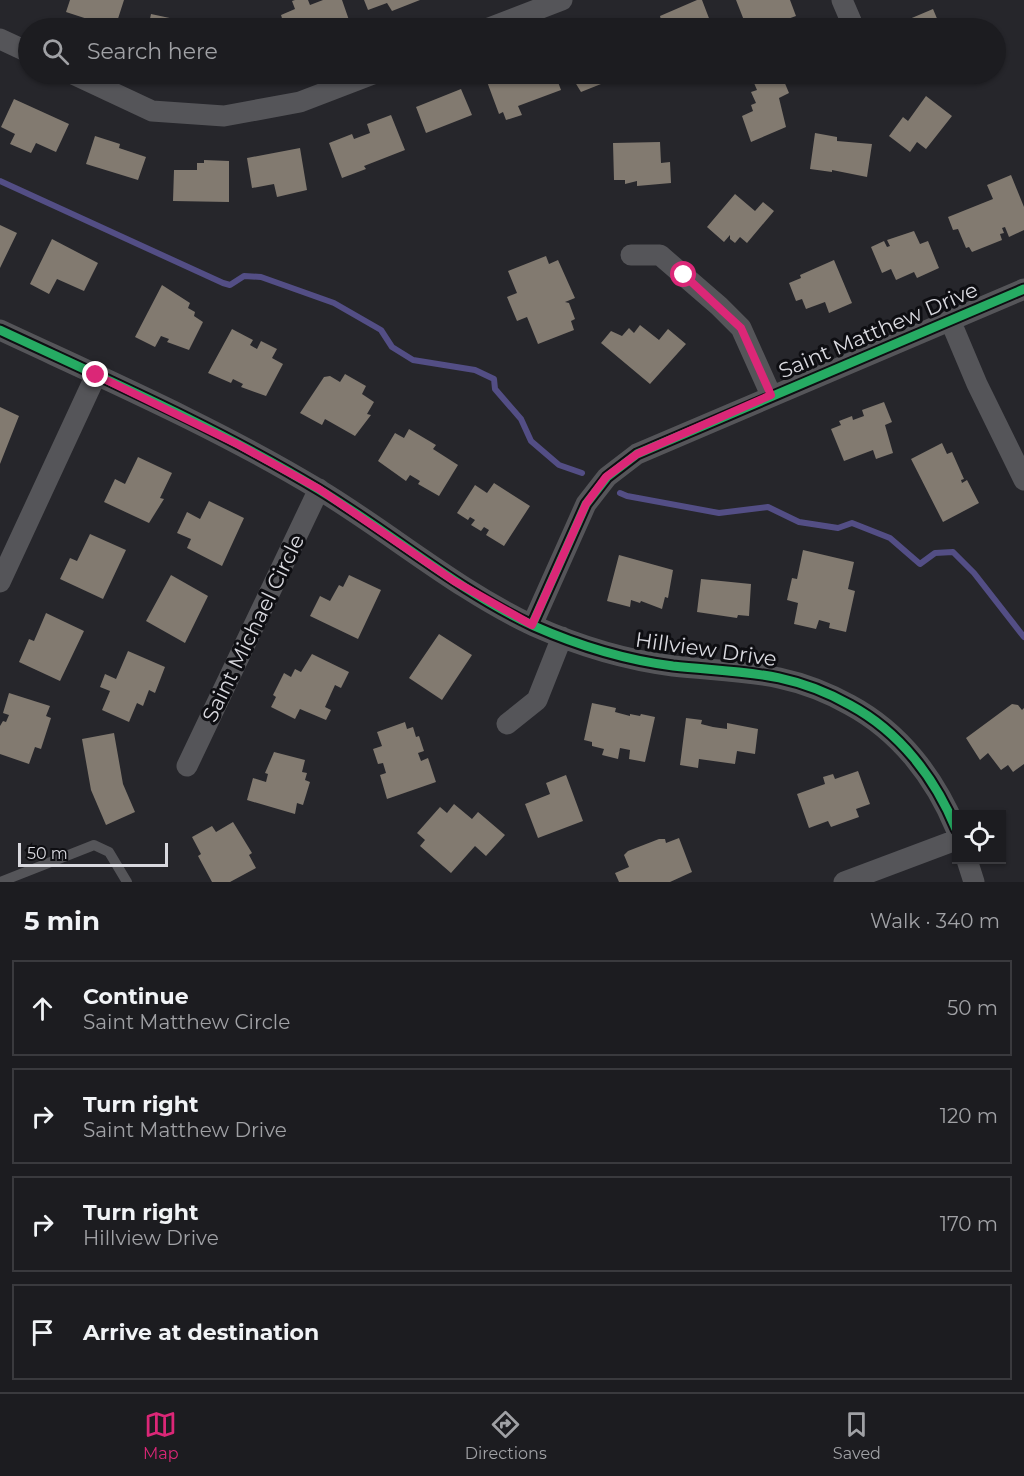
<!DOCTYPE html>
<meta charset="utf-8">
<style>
:root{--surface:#1c1c20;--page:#252529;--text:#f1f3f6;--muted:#a0a1a5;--line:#3a3a3e;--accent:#db2777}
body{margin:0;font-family:Montserrat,sans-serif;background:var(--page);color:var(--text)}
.controls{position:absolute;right:18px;bottom:18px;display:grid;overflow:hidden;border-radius:0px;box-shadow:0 2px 4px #0004}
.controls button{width:54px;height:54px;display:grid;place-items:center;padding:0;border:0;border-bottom:2px solid var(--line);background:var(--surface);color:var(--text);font:30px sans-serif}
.scale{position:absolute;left:18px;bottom:15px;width:150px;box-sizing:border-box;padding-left:6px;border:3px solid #d9d9df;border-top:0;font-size:16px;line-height:21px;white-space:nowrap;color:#d9d9df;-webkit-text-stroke:4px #0e0e12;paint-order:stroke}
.stop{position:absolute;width:18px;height:18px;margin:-14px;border:4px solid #db2777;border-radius:50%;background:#fff}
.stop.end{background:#db2777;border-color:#fff;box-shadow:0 2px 6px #0008}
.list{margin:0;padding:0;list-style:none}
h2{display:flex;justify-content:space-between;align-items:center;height:78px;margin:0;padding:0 24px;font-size:26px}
h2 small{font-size:20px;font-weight:400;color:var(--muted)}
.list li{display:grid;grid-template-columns:39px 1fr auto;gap:18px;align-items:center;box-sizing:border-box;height:96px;margin:0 12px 12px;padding:0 12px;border:2px solid var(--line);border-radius:0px}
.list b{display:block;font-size:22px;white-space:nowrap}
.list p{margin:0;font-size:20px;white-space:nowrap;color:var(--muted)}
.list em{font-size:20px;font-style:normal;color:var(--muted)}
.icon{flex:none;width:33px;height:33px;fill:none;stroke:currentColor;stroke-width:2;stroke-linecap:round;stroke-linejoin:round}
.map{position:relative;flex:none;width:1024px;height:882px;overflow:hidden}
.search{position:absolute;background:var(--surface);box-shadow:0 2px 4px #0004;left:18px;right:18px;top:18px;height:66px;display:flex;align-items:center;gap:15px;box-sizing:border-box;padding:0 21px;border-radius:33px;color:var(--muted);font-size:22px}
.sheet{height:510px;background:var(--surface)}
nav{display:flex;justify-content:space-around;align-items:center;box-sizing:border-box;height:84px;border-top:2px solid var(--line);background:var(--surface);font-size:16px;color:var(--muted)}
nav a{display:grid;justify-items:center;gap:3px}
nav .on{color:var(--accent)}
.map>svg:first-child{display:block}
</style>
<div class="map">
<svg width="1024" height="882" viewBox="0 0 1024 882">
<rect width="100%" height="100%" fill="#26262b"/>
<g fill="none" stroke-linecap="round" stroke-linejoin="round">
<!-- stream -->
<path stroke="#534e85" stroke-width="6" d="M0 181 223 283 230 285 244 276 261 277 334 303 381 330 392 347 413 360 475 370 494 379 495 389 521 419 531 441 559 465 582 473
M620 493 627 496 719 513 768 507 799 522 838 528 852 523 890 538 920 564 935 553 953 552 974 573 1024 637"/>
</g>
<!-- building -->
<path fill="#827a70" d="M70 0H124L115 28 66 12Z
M295 0H308L310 5 323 0H342L349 20 324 28H285L281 15 295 9 292 1Z
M364 0H420L392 11 387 3 368 10Z
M697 0H702L712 26 704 28H643L661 20 660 16Z
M736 0H790L796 16 763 28H747Z
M933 9 941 28H902L900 23Z
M151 14 193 23 192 28H148Z
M258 22 259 28H228V27Z
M501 74H555L561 90 518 106 522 115 506 120 503 112 499 114 486 79Z
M570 74H606L598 77 601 84 581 92Z
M777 74H781L789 93 779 98 786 127 751 142 742 116 753 111 751 105 756 103 751 92 757 90 754 83Z
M461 89 472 115 426 133 416 107Z
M926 96 952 116 926 149 917 142 910 152 889 136 903 117 908 121Z
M14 99 69 124 56 152 36 143 31 153 10 144 15 134 1 127Z
M391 115 405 150 364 166 366 169 342 178 329 143 352 134 354 139 370 133 367 124Z
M815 133 837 137V141L872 144 867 177 832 170V172L810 169Z
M95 136 120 144 119 148 146 157 138 180 86 164Z
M660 142 661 163 670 162 671 183 637 186V181L625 184V180H614L613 143Z
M300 148 307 190 277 197 274 184 252 188 247 158Z
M204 160 229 161V202L173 201 174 170H197V163H204Z
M1011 175 1024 207V230L1009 237 1005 227 1002 228 1004 233 1000 234 1002 240 972 252 969 247 966 248 958 229 953 230 948 217 993 199 987 185Z
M735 194 755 211 763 202 774 211 747 243 740 237 735 243 730 239V235L724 242 707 227Z
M0 225 17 233 0 268Z
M914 231 920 244 928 241 939 268 917 278 914 272 896 280 891 269 882 273 871 247 884 241 887 247 890 246 887 240Z
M52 239 98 263 84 291 57 279 49 294 30 284Z
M546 256 549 264 558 260 575 298 565 302 569 303 575 319 571 321 574 330 538 344 527 317 517 321 507 297 517 293 508 271Z
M834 260 852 303 829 313 825 302 806 309 802 299 796 301 789 283 801 278 800 275Z
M162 285 190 303 188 308 195 312 194 316 203 322 189 350 167 342 169 339 161 336 155 347 135 337Z
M640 325 659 340 668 329 686 344 650 384 601 343 611 331 622 336 629 328 634 333Z
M232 329 253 340 250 345 257 349 261 341 277 349 272 358 283 364 266 396 241 387 243 384 233 379 231 383 208 373Z
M345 374 366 386 362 394 374 402 367 414 371 415 355 436 325 419 322 425 300 413 324 377 330 376 340 382Z
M884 402 892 422 885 425 893 453 876 459 873 450 844 461 831 429 841 425 839 421 852 416 853 420 864 416 862 410Z
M0 407 19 416 0 464Z
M409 429 436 445 433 449 458 465 439 496 418 484 420 481 410 475 406 481 378 461 395 433 404 438Z
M942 443 947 454 952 452 964 479 961 480 962 483 967 480 979 503 943 522 911 459Z
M138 457 172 473 160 498 164 499 149 523 104 502 115 479 125 484Z
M494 483 530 506 504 546 486 535 489 530 484 527 481 531 471 525 475 520 470 517 468 520 457 513 475 485 487 493Z
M209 501 244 518 222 566 187 548 191 539 177 533 187 512 200 519Z
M90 534 126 550 103 599 60 579 70 558 77 561Z
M803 550 854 562 848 589 855 591 846 632 829 628 830 623 819 620 816 629 794 624 798 603 787 600 792 578 797 579Z
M619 555 673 570 668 598 665 597 662 609 641 601 640 603 631 600 630 607 607 601Z
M171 575 208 596 185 643 146 621Z
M349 575 381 590 358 639 310 616 320 596 330 601 339 585 343 587Z
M701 579 751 584 749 616 738 615 737 618 697 612Z
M46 613 84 631 60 681 19 662 29 639 34 641Z
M439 634 472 655 442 700 409 678Z
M128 651 165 667 155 693 149 690 143 706 137 703 129 722 102 710 110 691 100 687 105 674 116 679Z
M312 654 349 672 341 688 335 685 325 707 331 710 326 720 300 709 295 719 271 707 276 697 273 695 284 673 291 677 295 669 301 672Z
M9 693 50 706 46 716 51 718 41 749 35 747 29 764 0 754V726L3 721 6 722 9 715 3 713Z
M592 703 616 708 615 712 630 716V714L640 716 641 714 655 717 645 762 629 759 630 750 620 748 618 759 602 755 604 749 592 746V742L584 740Z
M1012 704 1018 705 1022 710 1024 708V764L1013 772 1008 765 1001 770 988 753 980 760 966 738Z
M686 718 702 720 701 724 713 727 727 729V723L758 729 755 754 737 751 735 764 699 759 698 768 680 765Z
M405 722 407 729 413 727 416 737 419 736 424 751 418 753 421 761 428 758 436 782 387 799 380 775 386 773 383 763 378 764 373 749 382 746 377 732Z
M114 733 123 784 135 812 106 825 91 790 82 739Z
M274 752 305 760 302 772 307 773 305 780 310 782 303 805 297 803 295 814 247 800 253 778 266 782 268 774 265 773Z
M858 771 870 804 856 809 859 817 831 827 828 821 809 828 797 794 825 784 823 777 833 774 835 779Z
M566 775 583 821 538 838 525 804 550 794 546 783Z
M454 804 472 819 478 812 505 835 486 856 475 846 451 873 420 846 425 840 417 833 440 807 447 813Z
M233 822 252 853 249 855 256 868 230 882H212L198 856 201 854 192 837 212 826 216 832Z
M679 838 692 872 670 882H619L615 873 629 867 624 855 628 851 659 839H665L666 843Z"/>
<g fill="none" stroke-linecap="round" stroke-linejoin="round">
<!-- service -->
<path stroke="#555559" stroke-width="10" d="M0 882 94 845 109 852 127 882"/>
<!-- minor -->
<path stroke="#555559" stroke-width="21" d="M842 0 854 28
M489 28 562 0
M0 39 28 52
M73 74 152 111 224 116 300 102 373 74
M631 255H660L719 306 741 328 771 395
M950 320 977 384 1024 480
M0 330C107 380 217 428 318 489 391 533 457 590 534 626 577 645 626 660 673 666 740 673 788 670 850 705 900 732 935 778 956 829
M0 582 96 375
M532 625 586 504 607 477 637 454 1024 289
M507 724 537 700 562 637
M187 766 319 489
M967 860 974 882
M844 882 956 840"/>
<defs>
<path id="cycleway" d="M0 330C107 380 217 428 318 489 391 533 457 590 534 626 577 645 626 660 673 666 740 673 788 670 850 705 900 732 935 778 956 829
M532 625 586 504 607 477 637 454 1024 289"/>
</defs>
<!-- cycleway casing -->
<use href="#cycleway" stroke="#0e0e12" stroke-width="13"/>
<!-- cycleway -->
<use href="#cycleway" stroke="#26ab63" stroke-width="9"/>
</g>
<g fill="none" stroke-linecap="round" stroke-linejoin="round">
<!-- route -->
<path stroke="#db2777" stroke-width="8" d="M96 375 239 445 319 489 454 581 532 625 586 504 606 477 637 454 771 395 741 328 684 275"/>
</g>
<g text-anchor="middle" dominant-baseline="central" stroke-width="6" stroke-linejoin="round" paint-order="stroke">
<!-- street labels -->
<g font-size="21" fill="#d9d9df" stroke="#0e0e12">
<text transform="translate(878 330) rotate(-23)">Saint Matthew Drive</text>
<text transform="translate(253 628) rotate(-64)">Saint Michael Circle</text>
<text transform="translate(706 649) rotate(8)">Hillview Drive</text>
</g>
</g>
</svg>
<div class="controls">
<button><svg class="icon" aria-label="locate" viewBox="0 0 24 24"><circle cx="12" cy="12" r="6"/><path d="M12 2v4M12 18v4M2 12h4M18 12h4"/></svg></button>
</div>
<div class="scale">50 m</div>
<div class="stop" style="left:684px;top:275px"></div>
<div class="stop end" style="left:96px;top:375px"></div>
<div class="search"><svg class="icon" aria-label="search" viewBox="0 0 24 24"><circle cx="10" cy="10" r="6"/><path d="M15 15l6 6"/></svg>Search here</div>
</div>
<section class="sheet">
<h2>5 min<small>Walk · 340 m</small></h2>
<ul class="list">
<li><svg class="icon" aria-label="ahead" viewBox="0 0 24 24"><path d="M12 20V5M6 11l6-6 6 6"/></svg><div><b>Continue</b><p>Saint Matthew Circle</p></div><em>50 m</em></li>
<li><svg class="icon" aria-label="right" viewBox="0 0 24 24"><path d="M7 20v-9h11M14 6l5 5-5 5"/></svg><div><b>Turn right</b><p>Saint Matthew Drive</p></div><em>120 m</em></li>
<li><svg class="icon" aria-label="right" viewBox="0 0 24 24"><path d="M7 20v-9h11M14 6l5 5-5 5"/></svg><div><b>Turn right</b><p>Hillview Drive</p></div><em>170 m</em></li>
<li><svg class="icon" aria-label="arrive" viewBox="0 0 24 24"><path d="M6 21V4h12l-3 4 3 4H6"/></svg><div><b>Arrive at destination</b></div></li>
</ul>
</section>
<nav>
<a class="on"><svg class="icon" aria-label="map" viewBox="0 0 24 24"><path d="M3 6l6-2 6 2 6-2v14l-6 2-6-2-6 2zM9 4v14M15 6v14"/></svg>Map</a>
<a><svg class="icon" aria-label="directions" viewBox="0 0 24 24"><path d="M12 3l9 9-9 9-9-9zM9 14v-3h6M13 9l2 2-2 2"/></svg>Directions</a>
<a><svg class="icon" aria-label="saved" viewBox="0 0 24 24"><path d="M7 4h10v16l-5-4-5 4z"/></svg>Saved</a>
</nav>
